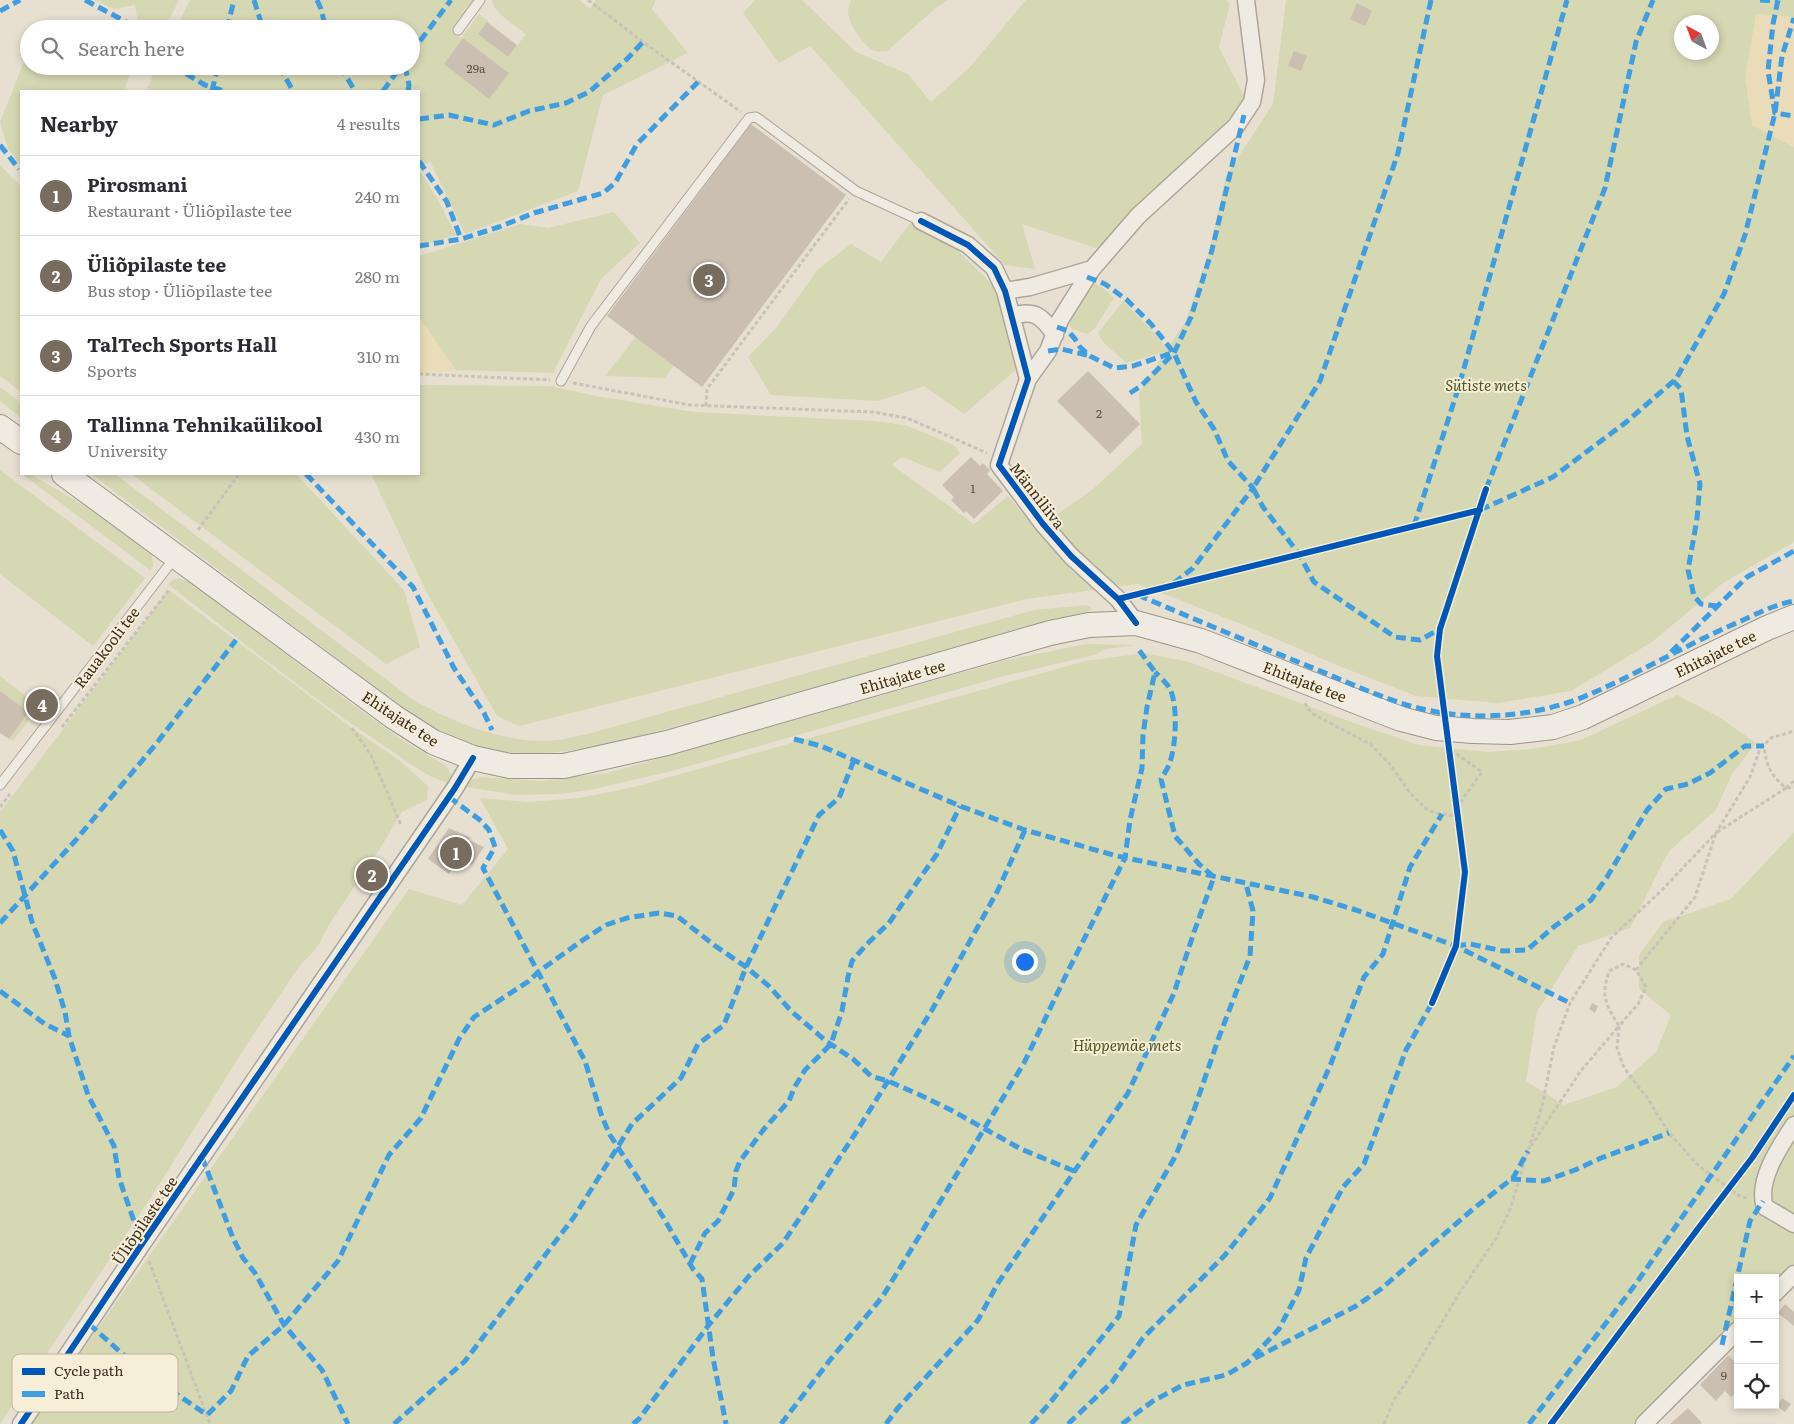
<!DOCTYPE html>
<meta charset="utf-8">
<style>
:root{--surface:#fff;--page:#f7f7f7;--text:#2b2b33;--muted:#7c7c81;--line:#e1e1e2;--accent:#786c5e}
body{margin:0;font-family:Literata,serif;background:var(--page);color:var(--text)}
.controls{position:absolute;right:15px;bottom:15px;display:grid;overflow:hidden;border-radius:0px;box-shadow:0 2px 8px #0003}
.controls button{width:45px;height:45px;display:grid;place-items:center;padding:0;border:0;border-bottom:1px solid var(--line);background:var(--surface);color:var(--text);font:25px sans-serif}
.compass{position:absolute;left:1674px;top:15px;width:45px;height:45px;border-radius:50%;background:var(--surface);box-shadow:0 2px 8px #0003;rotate:319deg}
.you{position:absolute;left:1024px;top:961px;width:18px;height:18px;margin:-12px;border:4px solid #fff;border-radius:50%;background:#1a73e8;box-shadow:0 0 0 8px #1a73e833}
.badge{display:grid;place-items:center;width:32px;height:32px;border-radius:50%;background:var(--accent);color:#fff;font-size:16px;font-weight:700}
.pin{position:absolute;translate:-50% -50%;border:2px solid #fff;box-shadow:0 1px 5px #0006}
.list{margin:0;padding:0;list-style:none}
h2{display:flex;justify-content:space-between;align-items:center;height:65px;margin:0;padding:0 20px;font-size:21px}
h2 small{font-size:16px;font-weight:400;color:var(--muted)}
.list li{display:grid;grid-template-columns:32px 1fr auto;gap:15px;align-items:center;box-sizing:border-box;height:80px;padding:0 20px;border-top:1px solid var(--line)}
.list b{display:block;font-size:19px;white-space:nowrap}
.list p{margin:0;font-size:16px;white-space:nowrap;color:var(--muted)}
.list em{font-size:16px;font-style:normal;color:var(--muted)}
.icon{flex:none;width:28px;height:28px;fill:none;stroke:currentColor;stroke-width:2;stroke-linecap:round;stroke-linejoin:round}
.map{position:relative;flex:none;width:1794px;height:1424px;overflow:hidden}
.search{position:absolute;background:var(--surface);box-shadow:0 2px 8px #0003;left:20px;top:20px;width:400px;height:55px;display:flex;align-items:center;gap:12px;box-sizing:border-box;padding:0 18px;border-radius:28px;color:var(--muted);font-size:19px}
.panel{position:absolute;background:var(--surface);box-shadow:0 2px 8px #0003;left:20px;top:90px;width:400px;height:385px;border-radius:0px}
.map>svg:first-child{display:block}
</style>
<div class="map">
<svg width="1794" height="1424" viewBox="0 0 1794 1424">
<rect width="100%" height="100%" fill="#e7e0d1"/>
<!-- green -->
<path fill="#d6d7b3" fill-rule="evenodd" d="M95 0H179L164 29H142L138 24 135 5 114 9Z
M190 0H475L452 31 463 39 444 64 489 98 509 73 462 37 479 14 488 21 479 34 508 57 526 34C516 26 492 12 492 0H579L590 9 596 0H656L652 9 688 53 603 95 578 191 465 234 430 161 419 169V91H146L157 66H411V29H175Z
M755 0H802L856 52 908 74 931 102 970 67 1026 0H1226L1230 4 1219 47 1247 102 1099 249 1022 224 1035 269 1005 265 810 46 779 63 743 13Z
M851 0H948L936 8 887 51C884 51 878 52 875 51 864 47 848 23 848 12 848 8 850 3 851 0Z
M1286 0H1794V17L1756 14 1752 125 1794 147V542L1723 583 1652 642 1571 691 1498 703 1416 696 1339 666 1246 626 1138 584 1026 599 519 726 497 716 427 593 371 474H419V385L551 386 596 396 694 412 874 421 905 425 954 445 960 453 940 472 902 457 892 465 974 524 1008 496 1036 529 1093 489 1142 444 1139 393 1165 352 1126 363 1103 342 1098 333 1123 301 1149 327 1167 349 1186 321 1209 252 1226 176 1273 104ZM1682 22H1712V52H1682Z
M116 23 122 29H36H37Z
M29 49V66H133L124 91H21V166L8 149 0 122Z
M0 165 21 187V392L0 376Z
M419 170 437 198 456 235 419 246Z
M614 212 640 243 601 279 553 373 456 370 419 317V256L521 224 548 228Z
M910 223 949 242 994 286 1016 370 964 414 924 386 878 401 771 395 748 357 777 327 818 269 851 244 881 262Z
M1088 280 1102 287 1114 298 1095 328 1088 334 1072 329 1063 316Z
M636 337 674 365 665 378 605 376Z
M0 387 21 403V418L0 401Z
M0 470 145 578 93 646 0 574Z
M22 474H30L99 514 147 550 152 556 153 566 150 570Z
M91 474H115L412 699C452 722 499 741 546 741 559 741 572 737 584 735L1034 610 1087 605 1093 610 619 742C572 752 520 760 473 745 451 738 431 726 411 714Z
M131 474H296L404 590 420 647 386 664Z
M179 578 189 581 348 701 402 740 445 765C451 771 452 774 449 783 425 777 403 758 383 745 308 696 239 639 168 584L174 579Z
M169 590 352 728 400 761 428 786 427 800 402 812 381 847 330 923 318 946 298 968 251 1038 155 1191 0 1424V812Z
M1086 644 1135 645 1106 649 1095 655 1004 676 672 771 590 790 559 794 516 795 466 787 470 781 480 777 541 781 608 773 1003 661Z
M1145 653 1189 662 1354 723 1419 745 1487 752 1532 749 1581 740 1677 695 1719 717 1756 743 1732 774 1716 810 1669 851 1630 928 1578 946 1537 1012 1526 1081 1564 1105 1617 1087 1656 1052 1671 1015 1639 989V955L1663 922 1731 899 1794 832V1274L1775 1293V1278H1738V1330L1644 1424H30L409 889 462 905 508 849 480 798 528 802 579 798 634 787 1085 661Z
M0 676 36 704 44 694 46 698 13 741 9 739 29 712 0 691Z"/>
<!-- sand -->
<path fill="#eadcb9" d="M1756 14 1794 17V147L1752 125 1745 77Z
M419 317 456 370 419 374Z"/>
<!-- building -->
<path fill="#cbbfb2" d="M1357 3 1372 11 1365 26 1350 19Z
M487 22 517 45 508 57 478 34Z
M463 38 509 73 489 99 444 64Z
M1294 51 1307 56 1301 71 1288 66Z
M751 124 846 195 702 387 607 316Z
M1088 371 1140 424 1110 454 1057 401Z
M971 457 980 466 983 463 990 470 987 474 1003 491 974 519 966 511 964 513 951 500 954 497 942 485Z
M0 691 29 712 9 739 0 733Z
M449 828 471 838 469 840 484 847 472 865 460 858 449 874 428 859Z
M1592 1003 1598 1006 1595 1013 1589 1009Z
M1785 1304 1794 1312V1326L1778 1313Z
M1728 1355 1738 1365V1390L1731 1397 1725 1391 1716 1401 1700 1385Z
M1782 1398 1791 1404 1785 1412 1777 1406Z
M1688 1408 1702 1423 1700 1424H1670Z"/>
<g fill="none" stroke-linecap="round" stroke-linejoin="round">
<defs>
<path id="lane" d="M458 30 480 0
M561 381 591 326 749 118 756 117 856 191 921 221
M0 785 176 556"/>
<path id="street" d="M921 221 968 245 994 268 1005 291 1028 379 999 465 1043 524 1071 556 1118 599 1136 623
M1005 291 1030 287 1092 269
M1012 316C1034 309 1042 316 1055 335
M1028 379 1048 351 1060 320 1092 269 1138 216 1236 126 1252 102 1256 80 1246 0
M1794 1125C1780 1146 1756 1181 1765 1207L1794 1224
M1775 1293 1794 1274
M21 1424 142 1244 455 788 473 758
M1644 1424 1738 1330"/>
<path id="secondary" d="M0 427 21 442
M64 474 394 717 433 742 473 758 510 766H564L667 743 1050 633 1089 625 1136 623 1201 641 1401 719 1436 728 1473 731 1510 732 1553 727 1583 717 1767 628 1794 617"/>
</defs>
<!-- lane casing -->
<use href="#lane" stroke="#ada599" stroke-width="11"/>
<!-- street casing -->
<use href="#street" stroke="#ada599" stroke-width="19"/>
<!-- secondary casing -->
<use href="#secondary" stroke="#9c958a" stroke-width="26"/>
<!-- path -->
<path stroke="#c8c2b9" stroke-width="3" stroke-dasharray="4 2.5" stroke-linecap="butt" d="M588 0 643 42 741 112
M419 374 550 380
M573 383 690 405 873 412 907 418 987 453
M706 406 707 389 849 199
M198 530 239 474
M1133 595 1480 510
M1442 692 1437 656 1440 629 1486 489
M1305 703 1311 713 1370 744 1389 763 1411 794 1426 809 1435 813 1457 816
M62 727 169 590
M352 728 371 755 401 825
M1451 750 1482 772 1457 807
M1786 788 1794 781
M1787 788 1794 787
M0 807 10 794
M1636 970 1695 897 1716 833 1786 788C1771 776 1766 765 1764 746
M1432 1003 1456 946 1465 872 1453 772
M1531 1146 1580 1072 1619 1026C1605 1003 1601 997 1609 971L1623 964 1636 970 1646 987 1638 1004 1619 1026 1617 1048 1624 1068 1648 1099 1669 1133 1700 1167 1741 1197 1749 1198
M149 1261 210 1424
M1384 1424 1394 1400 1409 1378 1460 1292 1497 1237 1510 1209 1542 1106 1554 1047 1570 1003 1611 938 1662 890 1716 833 1750 777 1760 749 1771 738 1794 731"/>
<!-- lane -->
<use href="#lane" stroke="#efebe3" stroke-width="9"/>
<!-- street -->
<use href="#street" stroke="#efebe3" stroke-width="16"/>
<!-- secondary -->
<use href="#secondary" stroke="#efebe3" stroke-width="24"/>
<!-- quiet -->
<path stroke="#3f9de0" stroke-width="5" stroke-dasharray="10 5" stroke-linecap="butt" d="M85 0 134 26 136 29
M254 0 263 29
M317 0 321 9 326 29
M1431 0 1398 153 1320 381 1253 488 1263 507 1299 554 1314 582 1395 637 1420 640 1440 629
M1760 0 1778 1
M1778 0 1773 24 1768 71 1775 113 1794 116
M0 11 20 0
M227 29 234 0
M411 53 451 0
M173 66 205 85 224 91
M279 66 293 91
M340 66 355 91
M405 66 409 85 408 91
M212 91 218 66
M383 91 401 66
M419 119 449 115 494 125 529 111 566 103 589 92 627 59 643 42
M0 145 19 169
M419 161 447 202 461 239
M419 246 461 239 499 227 534 213 603 193 615 183 637 144 698 82
M1087 277 1105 284 1127 300 1151 324 1174 353 1196 402 1214 429 1228 461 1253 488 1193 568 1174 583
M1057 327 1068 331 1075 339 1080 347 1090 356 1114 368 1133 366 1172 353
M1048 351 1061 349 1087 355
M1673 381 1681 389 1687 436 1700 484 1697 519 1688 570 1694 596 1701 604 1717 606
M1130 393 1141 386 1174 353 1191 317 1212 250 1244 115
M306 474 413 587 454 668 484 713 492 730
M1486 489 1605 188 1636 42 1653 0
M1480 510 1553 477 1625 423 1676 379 1724 294 1745 235 1775 113 1782 56 1794 18
M1414 526 1459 386 1567 0
M1138 595C1194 619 1251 643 1308 666 1343 680 1378 697 1414 707 1471 722 1534 718 1588 695 1640 673 1689 643 1741 621 1758 613 1776 604 1794 601
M1671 652 1747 577 1794 551
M794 739 821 746 960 806 1025 830 1117 856 1313 897 1356 910 1456 946 1570 1003
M449 797 480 820 489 830 495 847 483 868 585 1061 602 1117 610 1135 663 1217 693 1269 702 1279 713 1358 726 1424
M0 830 13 851 32 922 55 979 65 1012 69 1036 88 1095 114 1146 119 1178 142 1244
M0 923 75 841 156 744 236 640
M1456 946 1470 944 1503 951 1527 950 1555 926 1591 900 1607 877 1647 810 1666 789 1688 784 1710 773 1745 746H1764
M0 991 45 1024 69 1036
M202 1157 233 1238 243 1258 255 1273 284 1325 322 1370 348 1424
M1511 1179 1544 1181 1575 1170 1601 1158 1669 1133
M690 1264 705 1233 718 1221 734 1189 736 1171 740 1161 764 1129 789 1101 794 1088 805 1070 831 1044 842 1011 848 977 852 961 867 944 889 923 920 878 937 854 960 806
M89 1324 136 1366 207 1415 231 1391 248 1356 284 1325 338 1261 389 1155 421 1118 459 1039 474 1017 529 981 538 972 583 940 606 925 627 918 659 913 677 916 714 945 746 967 770 987 791 1011 826 1041 853 1059 871 1076 888 1081 920 1095 951 1110 1021 1149 1074 1171
M1722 1345 1750 1221 1763 1201
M1255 1358 1356 1306 1381 1289 1473 1209 1513 1178 1528 1151
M394 1424 465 1361 574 1217 632 1124 681 1078 698 1044 724 1025 746 967 819 815 839 798 854 760
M633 1424 639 1419 708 1326 749 1276 783 1243 855 1134 932 1010 998 890 1025 830
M781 1424 830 1360 883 1296 1024 1063 1068 971 1125 858 1130 820 1142 768 1143 735 1147 707 1155 672 1139 650
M886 1424 897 1409 978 1320 998 1283 1128 1093 1174 993 1194 932 1214 877 1199 864 1175 836 1161 779C1164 774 1168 768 1170 762 1176 745 1178 705 1170 689 1167 683 1160 677 1155 672
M1031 1424 1049 1404 1119 1316 1136 1225 1176 1155 1193 1113 1219 1037 1250 956 1253 911 1246 884
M1068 1424 1112 1382 1143 1338 1225 1255 1270 1198 1330 1066 1364 977 1383 954 1410 867 1442 814
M1122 1424 1153 1401 1183 1385 1226 1375 1247 1363 1279 1329 1299 1290 1306 1258 1343 1187 1364 1164 1406 1050 1432 1003
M1529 1424 1635 1285 1794 1056"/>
<defs>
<path id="cycleway" d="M921 221 968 245 994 268 1005 291 1028 379 999 465 1043 524 1071 556 1118 599 1136 623
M1118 599 1480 510
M1432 1003 1456 946 1465 872 1437 656 1440 629 1486 489
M21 1424 142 1244 455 788 473 758
M1551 1424 1700 1226 1752 1158 1794 1095"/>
</defs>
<!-- cycleway casing -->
<use href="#cycleway" stroke="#f7eed8" stroke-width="9"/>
<!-- cycleway -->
<use href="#cycleway" stroke="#0057b8" stroke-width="6"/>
</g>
<g text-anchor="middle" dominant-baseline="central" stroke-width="4" stroke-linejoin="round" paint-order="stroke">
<!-- number labels -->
<g font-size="12" fill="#605244">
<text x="476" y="68">29a</text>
<text x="1099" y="413">2</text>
<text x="973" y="488">1</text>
<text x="1724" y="1375">9</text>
</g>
<!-- park labels -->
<g font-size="15" font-style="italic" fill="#4d5a26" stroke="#f7eed8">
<text x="1486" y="384">Sütiste mets</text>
<text x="1127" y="1044">Hüppemäe mets</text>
</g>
<!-- street labels -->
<g font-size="15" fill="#3d2e20" stroke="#f7eed8">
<text transform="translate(1038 495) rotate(52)">Männiliiva</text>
<text transform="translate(106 647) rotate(-53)">Rauakooli tee</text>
<text transform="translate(1715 653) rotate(-26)">Ehitajate tee</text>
<text transform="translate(902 676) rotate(-16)">Ehitajate tee</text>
<text transform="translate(1305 681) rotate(21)">Ehitajate tee</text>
<text transform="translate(401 718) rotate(33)">Ehitajate tee</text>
<text transform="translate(144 1220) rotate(-56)">Üliõpilaste tee</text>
</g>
</g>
<!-- legend -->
<rect x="12" y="1354" width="166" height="58" rx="8" fill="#f7eed8" stroke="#bfb4a1" stroke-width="1"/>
<rect x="22" y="1368" width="23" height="7" fill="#0057b8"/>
<rect x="22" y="1391" width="23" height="6" fill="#3f9de0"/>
<g font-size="14" fill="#3d2e20">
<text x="54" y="1376">Cycle path</text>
<text x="54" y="1399">Path</text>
</g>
</svg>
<div class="controls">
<button>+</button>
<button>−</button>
<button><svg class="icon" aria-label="locate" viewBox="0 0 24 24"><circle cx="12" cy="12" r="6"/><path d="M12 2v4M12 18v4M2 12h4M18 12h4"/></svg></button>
</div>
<svg class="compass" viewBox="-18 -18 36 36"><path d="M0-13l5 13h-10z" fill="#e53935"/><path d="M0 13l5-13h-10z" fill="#7c7c81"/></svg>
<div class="you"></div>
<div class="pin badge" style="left:456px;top:853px">1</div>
<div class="pin badge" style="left:372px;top:875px">2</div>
<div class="pin badge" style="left:709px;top:280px">3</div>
<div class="pin badge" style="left:42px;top:705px">4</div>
<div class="search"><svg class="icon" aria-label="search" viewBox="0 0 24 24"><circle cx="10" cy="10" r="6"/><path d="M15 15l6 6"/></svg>Search here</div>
<section class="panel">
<h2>Nearby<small>4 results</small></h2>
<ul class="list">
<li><span class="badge">1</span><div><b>Pirosmani</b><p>Restaurant · Üliõpilaste tee</p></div><em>240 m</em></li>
<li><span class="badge">2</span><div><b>Üliõpilaste tee</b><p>Bus stop · Üliõpilaste tee</p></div><em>280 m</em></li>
<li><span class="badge">3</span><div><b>TalTech Sports Hall</b><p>Sports</p></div><em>310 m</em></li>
<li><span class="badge">4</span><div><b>Tallinna Tehnikaülikool</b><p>University</p></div><em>430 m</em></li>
</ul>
</section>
</div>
